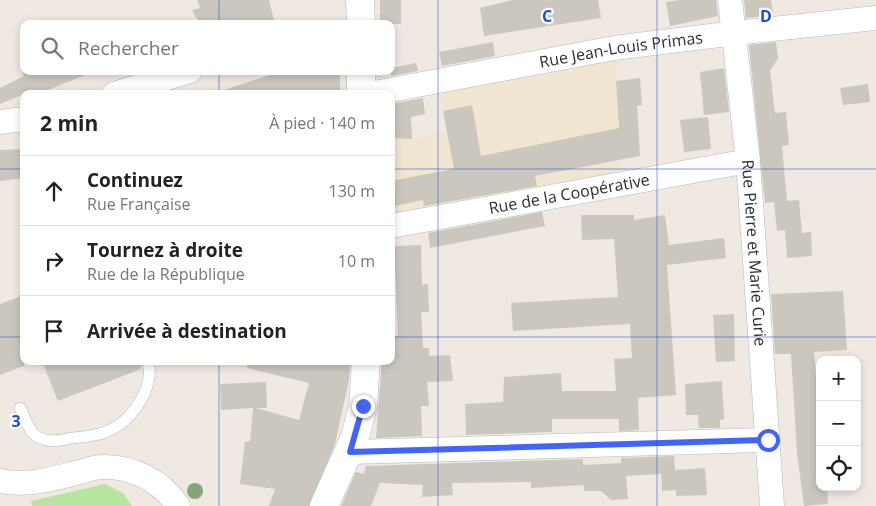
<!DOCTYPE html>
<html lang="fr">
<meta charset="utf-8">
<style>
:root{--surface:#fff;--page:#f2f2f2;--text:#222;--muted:#767676;--line:#e0e0e0}
body{margin:0;font-family:"Open Sans",sans-serif;background:var(--page);color:var(--text)}
.controls{position:absolute;right:15px;bottom:15px;display:grid;overflow:hidden;border-radius:10px;box-shadow:0 2px 8px #0003}
.controls button{width:45px;height:45px;display:grid;place-items:center;padding:0;border:0;border-bottom:1px solid var(--line);background:var(--surface);color:var(--text);font:25px sans-serif}
.stop{position:absolute;width:15px;height:15px;margin:-11px;border:4px solid #4264fb;border-radius:50%;background:#fff}
.stop.end{background:#4264fb;border-color:#fff;box-shadow:0 1px 5px #0008}
.list{margin:0;padding:0;list-style:none}
h2{display:flex;justify-content:space-between;align-items:center;height:65px;margin:0;padding:0 20px;font-size:21px}
h2 small{font-size:16px;font-weight:400;color:var(--muted)}
.list li{display:grid;grid-template-columns:32px 1fr auto;gap:15px;align-items:center;box-sizing:border-box;height:70px;padding:0 20px;border-top:1px solid var(--line)}
.list b{display:block;font-size:19px;white-space:nowrap}
.list p{margin:0;font-size:16px;white-space:nowrap;color:var(--muted)}
.list em{font-size:16px;font-style:normal;color:var(--muted)}
.icon{flex:none;width:28px;height:28px;fill:none;stroke:currentColor;stroke-width:2;stroke-linecap:round;stroke-linejoin:round}
.map{position:relative;flex:none;width:876px;height:506px;overflow:hidden}
.search{position:absolute;background:var(--surface);box-shadow:0 2px 8px #0003;left:20px;top:20px;width:375px;height:55px;display:flex;align-items:center;gap:12px;box-sizing:border-box;padding:0 18px;border-radius:10px;color:var(--muted);font-size:19px}
.panel{position:absolute;background:var(--surface);box-shadow:0 2px 8px #0003;left:20px;top:90px;width:375px;height:275px;border-radius:10px}
.map>svg:first-child{display:block}
</style>
<div class="map">
<svg width="876" height="506" viewBox="0 0 876 506">
<rect width="100%" height="100%" fill="#efe9e1"/>
<!-- education -->
<path fill="#f0e6d1" d="M615 58 621 172 391 214V138L412 139 446 130 439 92Z"/>
<!-- green -->
<path fill="#b6e59e" d="M105 484 123 493 132 506H32L31 501Z"/>
<!-- building -->
<path fill="#cbc7bf" d="M197 0H269L275 24H200L192 10 200 8Z
M380 0H401V24H380Z
M512 0H598L601 18 484 36 480 8Z
M680 0H716L718 16 670 26 666 2Z
M744 0H771L773 15 746 18Z
M493 42 495 56 442 66 439 52Z
M776 42 778 59 770 70 775 113 786 112 789 145 782 146 787 201 799 200 802 233 811 232 812 256 787 258 785 230 777 231 774 202 765 203 749 45Z
M416 63 418 71 391 76V68Z
M724 68 729 112 704 115 700 72Z
M22 71H92V72L38 94H24L0 104V88L24 76Z
M282 71H340V94H224V90Z
M640 78 642 105 637 106 640 156 535 176 537 186 424 206 423 200 391 207V181L454 169 443 111 472 105 481 156 619 128 616 81Z
M868 84 870 102 843 105 840 88Z
M423 98 425 114 411 117 412 139 391 138V104Z
M708 117 711 149 684 152 680 120Z
M24 149V178L0 181V150Z
M542 212 545 226 430 248 428 233Z
M581 215H634V220L665 215 669 245 724 238 726 258 667 265 676 395 638 398 639 430 619 431V419H552V432L466 435 465 404 503 402 504 377 561 373 562 391H616L614 359 632 358 630 324 513 331 511 303 618 297 614 239 582 240Z
M421 245 422 285 428 284 429 312H421L423 348H429V356L450 355 453 381 427 382 429 406H421L422 436 376 438 382 361H391V336H398L394 246Z
M843 291 847 350 814 352 820 426V487H827L828 504 804 506 797 453 791 354H775L771 294Z
M24 295V366L0 375V304Z
M734 314 735 361 716 362 713 315Z
M42 361H141V369L58 401Z
M248 361H350L349 380 335 444 309 506H269L275 489 240 484 245 442 250 441 253 408 221 410 220 384 266 382 267 408H256L299 420 309 383 247 368Z
M722 381 724 419 720 420V428H699L698 415H686L685 384Z
M674 456 675 470 705 468 707 495 676 496V490L662 491 661 474 626 476 628 499 611 500 601 491H584V485L531 488V482L452 483 453 495 422 497 423 485 380 483 371 506H341L356 472 364 474 366 466 583 459V465L621 463V458Z"/>
<g fill="none" stroke-linecap="round" stroke-linejoin="round">
<defs>
<path id="lane" d="M20 408C24 415 27 426 32 432 42 444 59 441 72 438 82 437 93 436 103 433 130 424 155 390 148 361"/>
<g id="street">
<path id="s1" d="M730 0 748 161 772 506"/>
<path d="M114 94 190 71"/>
<path id="s2" d="M369 94 614 48 735 33 876 18"/>
<path d="M0 122 24 119"/>
<path id="s3" d="M391 226 748 161"/>
<path d="M350 452 768 440"/>
<path d="M0 481C28 486 48 480 76 473 84 471 94 467 102 467 132 466 162 481 178 506"/>
</g>
<path id="secondary" d="M360 0 361 24
M361 71V94
M324 506 355 437 363 406 366 361"/>
</defs>
<!-- lane casing -->
<use href="#lane" stroke="#b4b7c1" stroke-width="12"/>
<!-- street casing -->
<use href="#street" stroke="#b4b7c1" stroke-width="25"/>
<!-- secondary casing -->
<use href="#secondary" stroke="#b4b7c1" stroke-width="29"/>
<!-- lane -->
<use href="#lane" stroke="#fff" stroke-width="11"/>
<!-- street -->
<use href="#street" stroke="#fff" stroke-width="24"/>
<!-- secondary -->
<use href="#secondary" stroke="#fff" stroke-width="28"/>
</g>
<!-- trees -->
<circle fill="#84a574" cx="195" cy="491" r="8"/>
<g fill="none" stroke-linecap="round" stroke-linejoin="round">
<!-- route -->
<path stroke="#4264fb" stroke-width="6" d="M363 406 350 452 768 440"/>
</g>
<!-- grid -->
<path fill="none" stroke="#1d4ed8" stroke-width="1" stroke-opacity="0.55" d="M219 0V24M438 0V506M657 0V506M219 71V94M0 169H24M391 169H876M0 337H24M391 337H876M219 361V506"/>
<g text-anchor="middle" dominant-baseline="central" stroke-width="4.5" stroke-linejoin="round" paint-order="stroke">
<!-- street labels -->
<g font-size="16" fill="#2e2e2e" stroke="#fff">
<text stroke="none"><textPath href="#s2" startOffset="256">Rue Jean-Louis Primas</textPath></text>
<text stroke="none"><textPath href="#s3" startOffset="181">Rue de la Coopérative</textPath></text>
<text stroke="none"><textPath href="#s1" startOffset="254">Rue Pierre et Marie Curie</textPath></text>
</g>
</g>
<g font-size="16" text-anchor="middle" font-weight="bold" fill="#1d4ed8" stroke="#fff" stroke-width="4.5" stroke-linejoin="round" paint-order="stroke">
<text x="547" y="22">C</text>
<text x="766" y="22">D</text>
<text x="16" y="427">3</text>
</g>
</svg>
<div class="controls">
<button>+</button>
<button>−</button>
<button><svg class="icon" aria-label="locate" viewBox="0 0 24 24"><circle cx="12" cy="12" r="6"/><path d="M12 2v4M12 18v4M2 12h4M18 12h4"/></svg></button>
</div>
<div class="stop" style="left:768px;top:440px"></div>
<div class="stop end" style="left:363px;top:406px"></div>
<div class="search"><svg class="icon" aria-label="search" viewBox="0 0 24 24"><circle cx="10" cy="10" r="6"/><path d="M15 15l6 6"/></svg>Rechercher</div>
<section class="panel">
<h2>2 min<small>À pied · 140 m</small></h2>
<ul class="list">
<li><svg class="icon" aria-label="ahead" viewBox="0 0 24 24"><path d="M12 20V5M6 11l6-6 6 6"/></svg><div><b>Continuez</b><p>Rue Française</p></div><em>130 m</em></li>
<li><svg class="icon" aria-label="right" viewBox="0 0 24 24"><path d="M7 20v-9h11M14 6l5 5-5 5"/></svg><div><b>Tournez à droite</b><p>Rue de la République</p></div><em>10 m</em></li>
<li><svg class="icon" aria-label="arrive" viewBox="0 0 24 24"><path d="M6 21V4h12l-3 4 3 4H6"/></svg><div><b>Arrivée à destination</b></div></li>
</ul>
</section>
</div>
